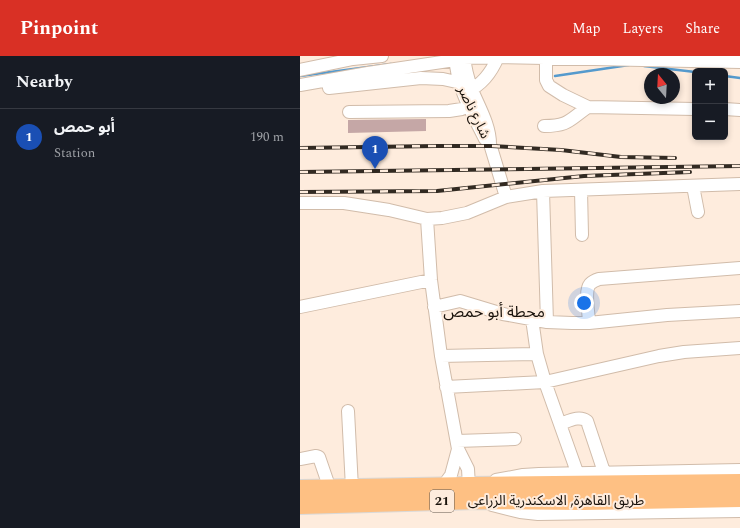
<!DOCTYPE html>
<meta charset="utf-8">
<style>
:root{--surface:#171b24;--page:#20242c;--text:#f1f3f6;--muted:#9ea1a6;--line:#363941;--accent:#d93025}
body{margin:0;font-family:Spectral,"Noto Sans Arabic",serif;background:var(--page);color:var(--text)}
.controls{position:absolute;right:12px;top:12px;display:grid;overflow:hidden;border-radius:6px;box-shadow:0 2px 6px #0003}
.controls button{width:36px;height:36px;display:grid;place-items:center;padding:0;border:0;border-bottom:1px solid var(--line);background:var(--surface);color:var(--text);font:20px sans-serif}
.compass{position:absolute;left:344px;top:12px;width:36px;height:36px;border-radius:50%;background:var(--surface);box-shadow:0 2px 6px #0003;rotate:342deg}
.you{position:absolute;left:284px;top:247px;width:14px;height:14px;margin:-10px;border:3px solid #fff;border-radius:50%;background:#1a73e8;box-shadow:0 0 0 6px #1a73e833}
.badge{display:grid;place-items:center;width:26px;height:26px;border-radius:50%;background:var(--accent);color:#fff;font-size:13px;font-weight:700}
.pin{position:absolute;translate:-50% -33px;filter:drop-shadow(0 1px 2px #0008)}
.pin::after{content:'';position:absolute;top:21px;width:14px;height:12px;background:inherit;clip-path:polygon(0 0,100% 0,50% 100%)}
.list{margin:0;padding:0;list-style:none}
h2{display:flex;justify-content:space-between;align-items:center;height:52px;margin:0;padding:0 16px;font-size:17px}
h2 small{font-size:13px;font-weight:400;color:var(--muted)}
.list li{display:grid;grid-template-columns:26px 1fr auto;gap:12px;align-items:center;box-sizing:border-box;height:56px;padding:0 16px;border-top:1px solid var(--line)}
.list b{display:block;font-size:15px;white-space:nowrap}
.list p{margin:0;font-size:13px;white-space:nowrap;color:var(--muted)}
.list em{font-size:13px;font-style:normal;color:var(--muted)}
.map{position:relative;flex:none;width:440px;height:472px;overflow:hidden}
header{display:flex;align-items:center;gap:24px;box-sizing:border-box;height:56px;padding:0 20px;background:var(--accent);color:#fff}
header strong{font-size:19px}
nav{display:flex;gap:22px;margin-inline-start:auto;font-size:14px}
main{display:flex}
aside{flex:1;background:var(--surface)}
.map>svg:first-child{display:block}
</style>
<header>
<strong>Pinpoint</strong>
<nav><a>Map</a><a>Layers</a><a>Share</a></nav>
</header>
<main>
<aside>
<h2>Nearby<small></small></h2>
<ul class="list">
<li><span class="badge" style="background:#1a4fb4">1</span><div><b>أبو حمص</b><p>Station</p></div><em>190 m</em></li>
</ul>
</aside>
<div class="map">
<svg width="440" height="472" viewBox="0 0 440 472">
<rect width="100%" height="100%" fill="#feecdd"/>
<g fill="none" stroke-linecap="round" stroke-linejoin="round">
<!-- stream -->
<path stroke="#559acd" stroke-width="2.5" d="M344 10 395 16
M0 20 91 8
M255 20 329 9
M425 20 440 22"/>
</g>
<!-- building -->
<path fill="#c5a7a6" d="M126 63V75L48 77V64Z"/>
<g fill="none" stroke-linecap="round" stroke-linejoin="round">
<defs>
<path id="minor" d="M155 0C157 32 171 55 185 83
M164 0C165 12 168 23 172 34 179 51 190 69 190 88L206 141
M246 3V24L249 30 263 39 288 51 395 53
M0 14 53 3 82 0
M0 29 68 17 155 4 164 2 198 1 440 6
M29 32 121 22 143 23 170 29
M165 37C182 29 191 17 198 1
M425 53 440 54
M49 56 149 55 162 53 168 50
M244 70C269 70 269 64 288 51
M393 130 398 156
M281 134 282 179
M243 135 247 266
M0 147H44L89 154 127 163 142 162 167 157 206 141 243 135 440 128
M127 163 131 224 141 300 158 393 151 419 143 430
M0 251 131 224
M134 251 160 245 203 258 247 266 272 267H289L367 259 440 255
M289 267C289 257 284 235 290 228 293 225 296 224 299 223L440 212
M237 298 245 326 277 416
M141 300 237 298 232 263
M146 331 245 326 359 300 384 296 440 292
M48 355 52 432
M260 368C269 365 279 359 287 365L304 416
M157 385 215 383
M158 393 168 413 169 430
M0 403 16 400 19 401 30 433
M196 424 223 419 239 418 440 414
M192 449 220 456 238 458 440 455"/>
<path id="highway" d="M0 433 169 430 440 427
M0 449 177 444 283 445 440 442"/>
</defs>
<!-- minor casing -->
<use href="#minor" stroke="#d1bcaa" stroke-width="14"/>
<!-- highway casing -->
<use href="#highway" stroke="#dad9d8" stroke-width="20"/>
<!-- minor -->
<use href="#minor" stroke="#fff" stroke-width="12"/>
<!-- highway -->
<use href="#highway" stroke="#fec083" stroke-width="18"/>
<defs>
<path id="rail" d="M0 92 136 90H191L261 94 321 101 375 102
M0 116 440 110
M0 136 137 135 284 120 390 116"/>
</defs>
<!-- rail casing -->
<use href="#rail" stroke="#322a22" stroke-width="4"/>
<!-- rail -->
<use href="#rail" stroke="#feecdd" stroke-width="2.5" stroke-dasharray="8" stroke-linecap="butt"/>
</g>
<g text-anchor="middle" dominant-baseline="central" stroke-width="4" stroke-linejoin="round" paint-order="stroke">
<!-- shield labels -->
<rect fill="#feecdd" stroke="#5e544b" stroke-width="1" x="130" y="434" width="24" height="22" rx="3"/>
<g font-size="13" font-weight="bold" fill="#1a130c">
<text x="142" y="445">21</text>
</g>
<!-- street labels -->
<g font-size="14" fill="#1a130c" stroke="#feecdd">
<text transform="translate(174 56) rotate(64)">شارع ناصر</text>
<text x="256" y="444">طريق القاهرة, الاسكندرية الزراعى</text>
</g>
<!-- quarter labels -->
<g font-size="16" fill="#1a130c" stroke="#feecdd">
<text x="194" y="256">محطة أبو حمص</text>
</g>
</g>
</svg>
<div class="controls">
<button>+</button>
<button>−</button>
</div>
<svg class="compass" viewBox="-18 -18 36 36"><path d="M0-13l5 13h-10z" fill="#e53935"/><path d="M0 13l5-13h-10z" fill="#9ea1a6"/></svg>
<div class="you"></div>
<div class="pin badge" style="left:75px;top:113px;background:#1a4fb4">1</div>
</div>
</main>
